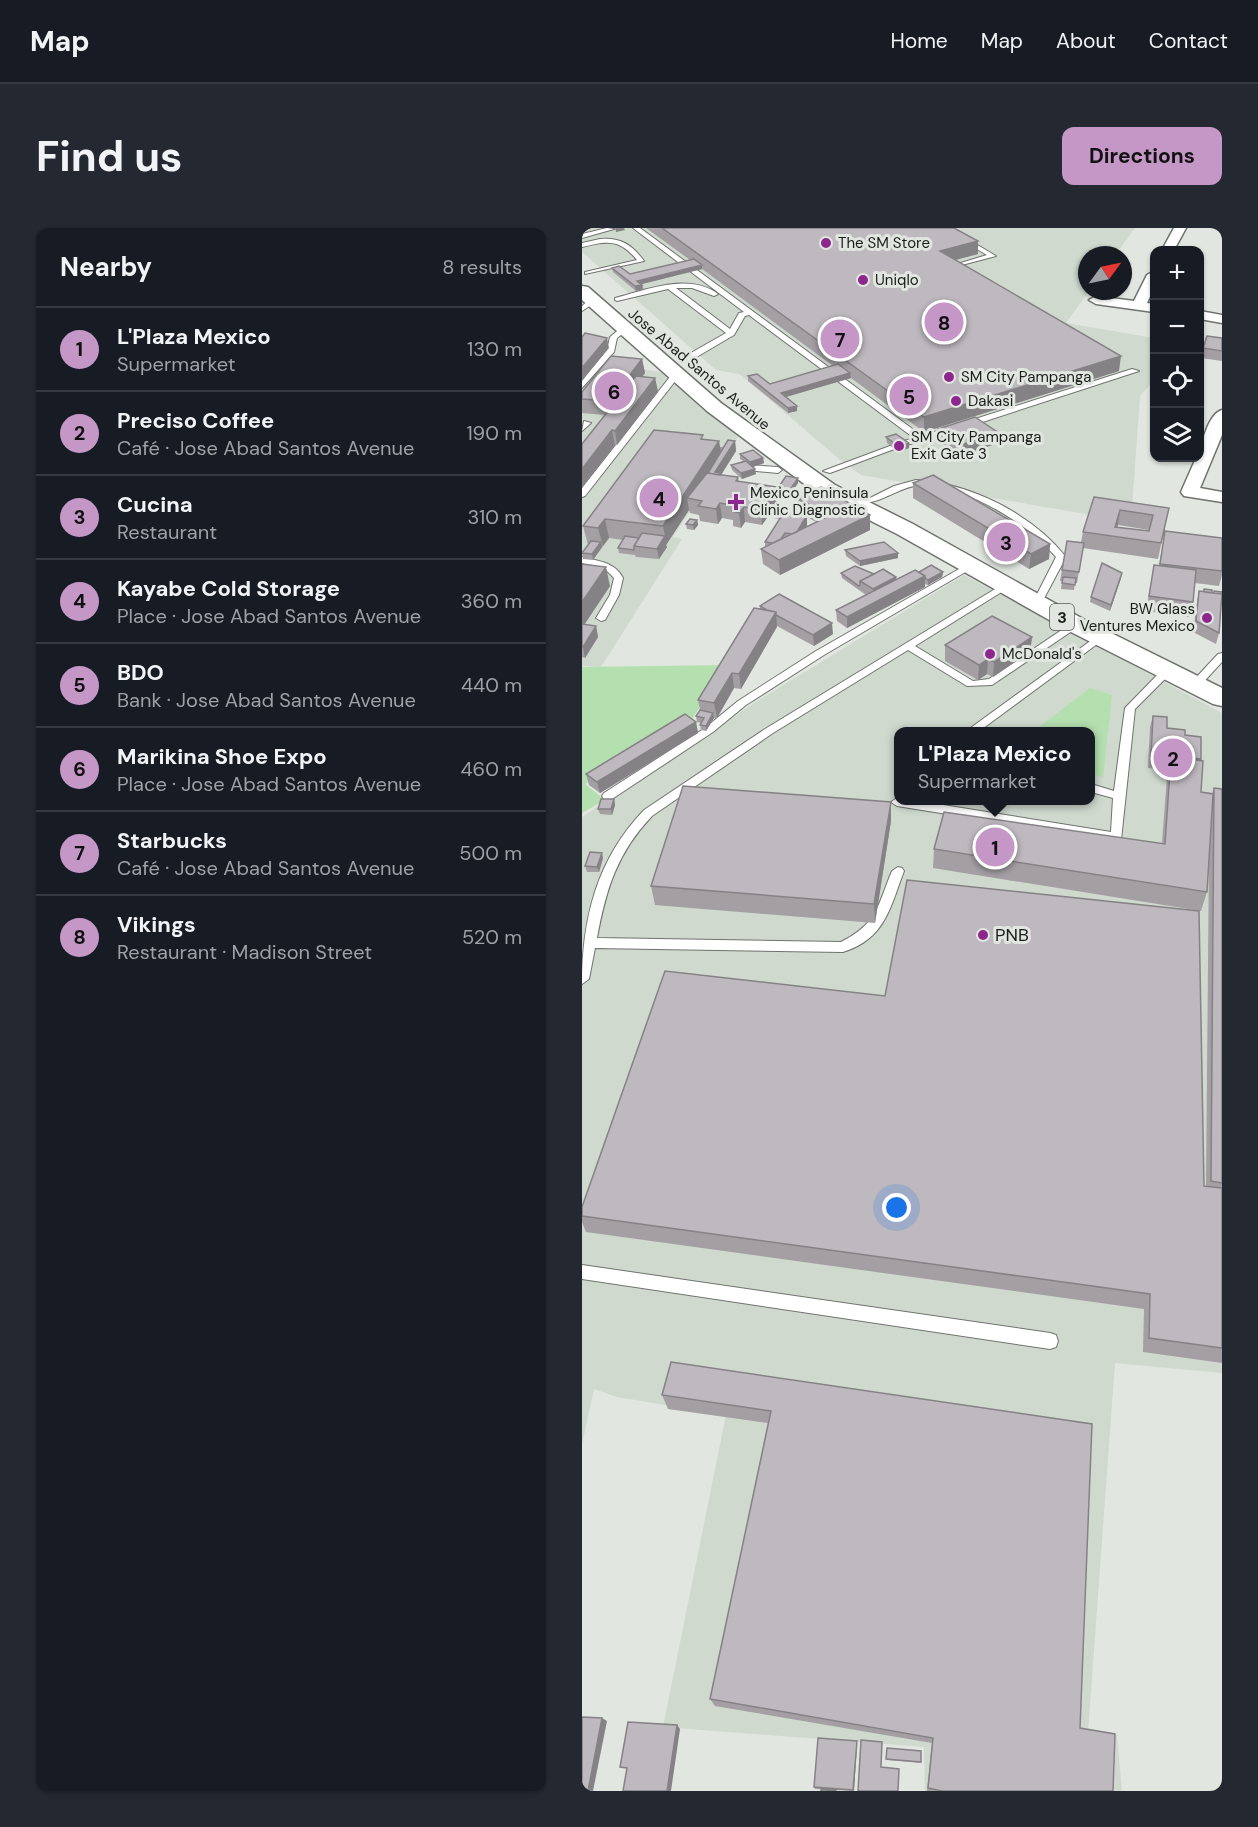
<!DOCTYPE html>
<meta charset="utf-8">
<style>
:root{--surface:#171b24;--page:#242831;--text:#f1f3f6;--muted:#9ea1a6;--line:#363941;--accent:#c497c7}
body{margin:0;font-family:"DM Sans",sans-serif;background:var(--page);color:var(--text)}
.controls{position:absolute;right:18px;top:18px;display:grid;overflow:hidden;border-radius:12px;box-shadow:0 2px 4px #0004}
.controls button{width:54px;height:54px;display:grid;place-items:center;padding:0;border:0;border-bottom:2px solid var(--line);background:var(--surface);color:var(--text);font:30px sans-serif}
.compass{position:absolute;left:496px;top:18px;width:54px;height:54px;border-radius:50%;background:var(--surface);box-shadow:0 2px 4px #0004;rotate:57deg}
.you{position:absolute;left:315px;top:980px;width:21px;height:21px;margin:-15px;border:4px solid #fff;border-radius:50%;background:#1a73e8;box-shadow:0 0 0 9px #1a73e833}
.badge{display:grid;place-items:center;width:39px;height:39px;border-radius:50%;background:var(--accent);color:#111;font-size:20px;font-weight:700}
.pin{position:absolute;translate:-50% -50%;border:3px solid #fff;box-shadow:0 2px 6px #0006}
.popup{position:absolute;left:312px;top:499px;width:201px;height:78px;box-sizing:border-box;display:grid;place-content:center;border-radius:12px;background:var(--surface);filter:drop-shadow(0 2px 4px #0005);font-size:20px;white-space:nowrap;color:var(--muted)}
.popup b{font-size:22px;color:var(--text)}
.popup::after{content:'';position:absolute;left:50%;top:100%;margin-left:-12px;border:12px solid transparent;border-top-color:var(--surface)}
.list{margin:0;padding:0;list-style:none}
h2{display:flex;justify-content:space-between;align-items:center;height:78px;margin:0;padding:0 24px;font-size:26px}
h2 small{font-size:20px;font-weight:400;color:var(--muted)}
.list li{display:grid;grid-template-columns:39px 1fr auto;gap:18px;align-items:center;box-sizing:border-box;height:84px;padding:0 24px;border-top:2px solid var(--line)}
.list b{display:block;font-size:22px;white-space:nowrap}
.list p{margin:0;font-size:20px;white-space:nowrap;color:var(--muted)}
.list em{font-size:20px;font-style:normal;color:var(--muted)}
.icon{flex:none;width:33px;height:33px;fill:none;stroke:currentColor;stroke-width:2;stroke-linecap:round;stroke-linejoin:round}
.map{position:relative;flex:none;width:640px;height:1563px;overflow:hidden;border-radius:12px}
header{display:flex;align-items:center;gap:36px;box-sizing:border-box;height:84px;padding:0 30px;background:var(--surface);border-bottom:2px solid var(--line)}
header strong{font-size:28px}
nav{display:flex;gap:33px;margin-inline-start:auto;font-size:21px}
.intro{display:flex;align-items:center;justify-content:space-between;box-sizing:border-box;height:144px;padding:0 36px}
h1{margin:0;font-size:42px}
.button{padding:15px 27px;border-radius:12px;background:var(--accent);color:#111;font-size:21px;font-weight:700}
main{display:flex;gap:36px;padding:0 36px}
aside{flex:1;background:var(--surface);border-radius:12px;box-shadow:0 2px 4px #0004}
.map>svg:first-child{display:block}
</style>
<header>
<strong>Map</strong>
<nav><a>Home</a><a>Map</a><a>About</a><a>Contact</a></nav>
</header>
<div class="intro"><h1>Find us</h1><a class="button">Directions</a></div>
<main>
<aside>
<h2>Nearby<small>8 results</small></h2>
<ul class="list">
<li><span class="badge">1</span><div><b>L'Plaza Mexico</b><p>Supermarket</p></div><em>130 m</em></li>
<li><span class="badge">2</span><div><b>Preciso Coffee</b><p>Café · Jose Abad Santos Avenue</p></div><em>190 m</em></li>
<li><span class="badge">3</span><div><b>Cucina</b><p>Restaurant</p></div><em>310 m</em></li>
<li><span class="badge">4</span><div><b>Kayabe Cold Storage</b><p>Place · Jose Abad Santos Avenue</p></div><em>360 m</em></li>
<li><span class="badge">5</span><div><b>BDO</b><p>Bank · Jose Abad Santos Avenue</p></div><em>440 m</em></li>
<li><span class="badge">6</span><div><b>Marikina Shoe Expo</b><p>Place · Jose Abad Santos Avenue</p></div><em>460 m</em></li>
<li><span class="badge">7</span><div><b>Starbucks</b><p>Café · Jose Abad Santos Avenue</p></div><em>500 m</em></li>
<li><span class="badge">8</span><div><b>Vikings</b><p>Restaurant · Madison Street</p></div><em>520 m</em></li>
</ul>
</aside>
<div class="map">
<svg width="640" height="1563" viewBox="0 0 640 1563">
<rect width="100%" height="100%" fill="#e1e6e0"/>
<!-- built -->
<path fill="#cfd9ce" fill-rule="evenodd" d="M0 0H553L533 27H505V63H507L484 95 572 110V152L558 168 549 294 279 247 257 231 166 153 157 146 134 142 0 24Z
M0 133 79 144 156 209 91 309 100 311 19 439 0 438Z
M382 347 640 485V1145L533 1135 506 1504 535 1507 540 1563H343L342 1519 81 1499 144 1187 35 1169 12 1161 0 1216V589L172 475ZM317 504H509V572H317Z"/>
<!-- green -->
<path fill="#b4dfaf" d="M144 437 109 493 3 556 23 572 0 585V439Z
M508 460 530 467 521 549 509 546V504L452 503Z"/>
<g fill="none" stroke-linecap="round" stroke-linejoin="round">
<defs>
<path id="lane" d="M25 0 32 1 0 10V6Z
M51 0H58L340 208 550 141 557 143 342 213 319 218V214L332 210 167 87 163 88 152 107 106 134H100V130L144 105 86 61 35 73 33 72V70C64 62 107 44 136 66L132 68 110 60H94L148 101 157 85 162 84Z
M359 0H367L414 28 372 39V37L405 27Z
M18 11C39 9 50 17 62 33L3 46V44L55 32C37 10 25 13 0 19V15Z
M8 71 15 73 0 83V78Z
M40 99 47 101 35 110 32 124 0 160V153L25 122 28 109Z
M91 145 98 147 3 268 0 269V260Z
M2 193 9 195 0 203Z
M308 218 315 220 248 245 241 243Z
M167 237 196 239 200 242 196 245 164 242V238Z
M334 252C388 255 450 286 484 329L458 378 450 376 474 329C445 295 380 254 333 258 319 259 291 279 282 273L312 258Z
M0 329C16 333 33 334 41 350L37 367 23 392 19 393 14 390 28 367 32 350 24 342 0 335Z
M384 337 392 339 242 427 164 477 131 504 30 571H22L20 568 22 565 123 500 156 473 234 423Z
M423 355 426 356V360L333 418 391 453 407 451 490 395 494 394 499 397 410 457 385 458 326 422 191 505 70 588C35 625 24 661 15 710L259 714C296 695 295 679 310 643L316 639 320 640 322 643C308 680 303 711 261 724L13 720 7 751 0 756C0 690 15 631 62 582L183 501Z
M518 406 522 407V411L396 504H383Z
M640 425V434L617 459H609V455L636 426Z
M585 440 590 443 589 445 553 481 539 612 535 613 315 578 309 574 315 570 317 572H330L529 604 531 570 509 564V556L532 563 543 480 581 441Z
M0 1037 468 1105 474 1107 476 1113 474 1119 468 1121 0 1051Z"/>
<path id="street" d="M592 0H604L592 22H580Z
M572 43V60L565 75 572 76V84L514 76 507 72 514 68 552 73 565 47Z
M618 83 640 87V95L618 91Z
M640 182V207L618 260 640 264V274L602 268 599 264 614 230H618C618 217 627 185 640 182Z"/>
<path id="highway" d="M0 58 6 59 139 175 253 257 331 296 503 392 640 460V478L631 476 485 402 315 306 237 267 125 183 0 72Z"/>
</defs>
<!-- lane casing -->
<use href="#lane" stroke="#6f736e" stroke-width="2"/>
<!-- street casing -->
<use href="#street" stroke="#6f736e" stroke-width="3"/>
<!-- highway casing -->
<use href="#highway" stroke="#6f736e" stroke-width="3"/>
<!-- lane -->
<use href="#lane" fill="#fff" fill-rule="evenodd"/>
<!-- street -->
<use href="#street" fill="#fff" fill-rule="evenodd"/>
<!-- highway -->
<use href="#highway" fill="#fff" fill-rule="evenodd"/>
</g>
<!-- wall -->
<path fill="#a39fa3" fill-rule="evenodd" d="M64 0H372L396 13V26L373 32 537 143 342 204 269 150 204 169 215 178V183L206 185 166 153V148L188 156 251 138 120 41 60 56 61 61 54 63 31 44 30 40 48 46 108 32Z
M640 110V133L619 130 621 120Z
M60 131 63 145 60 149 73 150 76 164 35 217H33L23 187 0 185V164Z
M356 201 416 215 378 228 355 212Z
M304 209 327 220 317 224 305 215Z
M122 211 138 219H142L153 213 154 223 139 247 156 249 157 253 195 262 216 255 206 270 195 268 196 274 180 297 163 294 159 300 151 298V292L140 290 136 296 118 293 117 287 108 285 107 282 84 317 85 319 77 331 54 329 53 327 37 325 36 320 41 312 27 310 11 332 1 331 0 325 6 317 1 298Z
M158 226 181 230 182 235 171 239 174 246 160 251 150 242 149 237 161 233 158 231Z
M331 255 468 316 467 331 447 341 331 270Z
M512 269 587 280 576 331 501 320 495 355H493L492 362 479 361 480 353H478L480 342 499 314 501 304ZM536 297 567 302V303L535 299Z
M216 270 288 287V302L198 347 181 336 179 321 183 319V314L198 291 191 290V284L206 281V285L221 287 218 285ZM225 289 234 294 225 299Z
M115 292 116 297 112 302 105 301 104 296Z
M583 303 640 310V347L637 358 613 355 611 374 607 389 564 383 572 337H577Z
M263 322 316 325V330L278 338 264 328Z
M0 336 28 358 2 397 14 398 16 409 3 430 0 429Z
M337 344H361L360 349 346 357 343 356V359L265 400 255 393 254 382 284 367 260 350 259 345 292 346 314 349V351Z
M539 350 528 383 508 374 509 369Z
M617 363 637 405 634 416 611 404 615 374Z
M178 378 251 406 232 418 195 398 159 461 152 460 135 490H132L124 503 119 502 118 497 119 495 115 494 114 488 118 482 116 472 178 381Z
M450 409 448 424 411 449 405 446 396 452 363 433V417Z
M571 488 585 500 603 507 619 531V564L630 565 632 560 640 561V1135L561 1124 562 1081 4 1004 0 994V979L624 958 627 626 625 664 619 683 351 640 352 621 580 615 585 548 586 542 566 540 568 499Z
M114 494 116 505 18 565 7 557 4 546Z
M32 571 33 577 30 587 18 586 16 581Z
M309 574V593L293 695 73 677 69 658Z
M21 630 17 644H5L3 638Z
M80 1167 510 1196 498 1500 531 1563H345L350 1515 133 1478 128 1471 186 1195 86 1181Z
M275 1513V1516L272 1563 233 1561 232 1559Z
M339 1523V1535L305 1532 304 1531Z"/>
<!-- shaded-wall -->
<path fill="#858285" d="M33 0H42L43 2 34 4Z
M396 13V26L358 36V23Z
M120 37V41L56 57 55 53Z
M60 57 61 61 54 63 53 58Z
M25 110 27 120 0 152V140Z
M539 128 537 143 342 204V189Z
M60 131 63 145 31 188 28 173Z
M268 145 269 150 200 170 199 165Z
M73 150 76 164 35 217 33 203Z
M215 178V183L206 185V180Z
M30 202 33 217 0 260V241Z
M417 205 416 215 378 228 379 217Z
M137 213 139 224 142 225 105 270 107 282 84 317 85 319 77 331 75 321 83 308 81 298Z
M153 213 154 223 139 247 133 244Z
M327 215V220L317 224V219Z
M181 230 182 235 168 240V234Z
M173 241 174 246 160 251 159 245Z
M216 250V255L206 270V265Z
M195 259 196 274 180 297 179 282Z
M138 275 140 290 136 296 134 281Z
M162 279 163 294 159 300 157 285Z
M538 282 536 297 532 309 533 299Z
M225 287V298L214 317 213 306Z
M288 287V302L198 347 197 332Z
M23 291 27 310 21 318 16 300Z
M115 292 116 297 112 302 111 297Z
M19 314 20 319 11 332 10 326Z
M468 316 467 331 447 341 449 326Z
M316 325V330L278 338V333Z
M24 339 28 358 0 400V374Z
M361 344 360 349 346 357V352Z
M540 345 539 350 528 383 529 377Z
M343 348V359L265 400V389Z
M314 349V360L291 371V361Z
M194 384 195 399 159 461 157 446Z
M250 395 251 406 232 418 231 407Z
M14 398 16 409 3 430 1 419Z
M450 409 448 424 411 449 412 434Z
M406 431 405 446 396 452 397 437Z
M150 445 152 460 135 490 132 475Z
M131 485 132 490 124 503V498Z
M114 494 116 505 18 565 15 554Z
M32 571 33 577 30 587 29 581Z
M309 574V593L293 695 292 676Z
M20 625 21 630 17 644 15 639Z
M20 1490 25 1493 11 1563H6Z
M95 1497 98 1501 89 1563H85Z
M275 1513V1516L272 1563 271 1562Z"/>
<!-- building -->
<path fill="#beb9be" stroke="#858285" stroke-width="1.5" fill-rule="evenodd" d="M80 0H372L396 13 358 23 539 128 342 189Z
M112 31 120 37 55 53 60 57 53 58 30 40 37 38 48 46Z
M3 105 25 110 0 140V109Z
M625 108 640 110V123L621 120Z
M29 128 60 131 28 173 0 171V164Z
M256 136 268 145 199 165 215 178 206 180 166 148 175 146 188 156Z
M54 148 73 150 33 203 30 202 0 241V216Z
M393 189 417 205 379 217 356 201Z
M72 202 121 207 119 211 137 213 81 298 23 291 16 300 1 298Z
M314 206 327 215 317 219 304 209Z
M146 212 153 213 133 244 139 245 137 247 126 245Z
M171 222 181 230 168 234 158 226Z
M164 233 173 241 159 245 149 237Z
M125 245 156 249 154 253 195 259 179 282 162 279 157 285 150 283 154 278 138 275 134 281 116 278 120 273 105 270Z
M351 247 468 316 449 326 331 255Z
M204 248 216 250 206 265 194 263Z
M239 259 288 287 197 332 179 321 247 288 216 270Z
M512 269 587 280 579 315 501 304ZM538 282 571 287 567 303 533 299Z
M195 279 206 281 201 286 191 284Z
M202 284 225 287 215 304 210 306 203 305 199 311 191 315 183 314Z
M108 291 115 292 111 297 104 296Z
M583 303 640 310V343L578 336Z
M60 305 83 308 75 321 52 318Z
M43 308 57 310 52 318V322L36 320Z
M9 313 19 314 10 326 0 325Z
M485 313 502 315 497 344 480 342Z
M302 314 316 325 278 333 263 322Z
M520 335 540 345 529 377 509 369Z
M0 336 24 339 0 374Z
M349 337 361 344 346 352 343 350V348L337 344Z
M572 337 614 342 611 374 567 368Z
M273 338 292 346 278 353V357L277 358 259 345Z
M301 341 314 349 291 361 278 353Z
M333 342 343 348 265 389 254 382Z
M481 349 494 350 493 357 480 355Z
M622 361 630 362V365L622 364Z
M617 363 640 366 637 405 614 393Z
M632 363 640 364V366L632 365Z
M197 366 250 395 231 407 194 387V384L185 382 178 378Z
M172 380 194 384 157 446 150 445 132 475 116 472Z
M410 388 450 409 412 434 406 431 397 437 363 417Z
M0 396 14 398 1 419H0Z
M118 482 131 485 124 498 118 497 122 490 114 488Z
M103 486 114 494 15 554 4 546Z
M571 488 585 489V500L603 502V507L619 509V531L602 529V530L589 528V531L569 529Z
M589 528 621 533 619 564 631 566 625 664 352 621 362 584 583 616Z
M101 558 309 574 292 676 69 658Z
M632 560 640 561V955L629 953Z
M19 571H32L29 581H16Z
M8 624 20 625 15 639 3 638Z
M325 652 617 683 622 958 640 960V1120L567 1110 568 1066 0 988V979L83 743 303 768Z
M89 1134 510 1196 498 1500 533 1506 531 1563H360L346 1560 351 1510 128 1471 189 1183 80 1167Z
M0 1489 20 1490 6 1563H0Z
M46 1494 95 1497 85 1563H41L45 1540 38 1539Z
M236 1510 275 1513 271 1562 232 1559Z
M279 1512 300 1514 299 1539 317 1541 316 1563H276Z
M305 1520 339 1523V1534L304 1531Z
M239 1561 254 1562V1563H239Z"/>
<!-- markers -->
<g fill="#8d278d" stroke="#e1e6e0" stroke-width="2">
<circle cx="244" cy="15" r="6"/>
<circle cx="281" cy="52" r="6"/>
<circle cx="367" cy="149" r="6"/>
<circle cx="374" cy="173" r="6"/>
<circle cx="317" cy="218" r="6"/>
<path d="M151 265h6v6h6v6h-6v6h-6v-6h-6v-6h6z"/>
<circle cx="625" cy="390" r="6"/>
<circle cx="408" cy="426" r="6"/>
<circle cx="401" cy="707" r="6"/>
</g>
<g text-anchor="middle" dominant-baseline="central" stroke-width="6" stroke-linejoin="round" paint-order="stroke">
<!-- far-poi labels -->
<g font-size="15" fill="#1b1d1b" stroke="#e1e6e0" text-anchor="start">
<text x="256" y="15">The SM Store</text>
<text x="293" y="52">Uniqlo</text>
<text x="379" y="149">SM City Pampanga</text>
<text x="386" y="173">Dakasi</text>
<text x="329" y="209">SM City Pampanga<tspan x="329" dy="17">Exit Gate 3</tspan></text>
<text x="168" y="265">Mexico Peninsula<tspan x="168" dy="17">Clinic Diagnostic</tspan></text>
<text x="613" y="381" text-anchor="end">BW Glass<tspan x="613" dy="17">Ventures Mexico</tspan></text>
<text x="420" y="426">McDonald's</text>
</g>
<!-- far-street labels -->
<g font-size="15" fill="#1b1d1b" stroke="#e1e6e0">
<text transform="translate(117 141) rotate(40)">Jose Abad Santos Avenue</text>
</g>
<!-- shield labels -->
<rect fill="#e1e6e0" stroke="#565956" stroke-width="1.5" x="468" y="376" width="24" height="26" rx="4.5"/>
<g font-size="16" font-weight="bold" fill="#1b1d1b">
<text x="480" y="389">3</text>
</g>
<!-- poi labels -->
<g font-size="18" fill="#1b1d1b" stroke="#e1e6e0" text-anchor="start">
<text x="413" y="707">PNB</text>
</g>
</g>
</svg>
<div class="controls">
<button>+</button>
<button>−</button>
<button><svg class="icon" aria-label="locate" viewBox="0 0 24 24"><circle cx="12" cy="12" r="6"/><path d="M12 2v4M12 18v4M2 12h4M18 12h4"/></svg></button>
<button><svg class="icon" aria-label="layers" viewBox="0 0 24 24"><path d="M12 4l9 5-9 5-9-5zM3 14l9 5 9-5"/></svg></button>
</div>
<svg class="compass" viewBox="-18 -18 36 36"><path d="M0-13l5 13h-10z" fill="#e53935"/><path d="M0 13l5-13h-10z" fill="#9ea1a6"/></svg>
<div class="you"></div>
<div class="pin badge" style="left:413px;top:619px">1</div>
<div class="popup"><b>L'Plaza Mexico</b>Supermarket</div>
<div class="pin badge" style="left:591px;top:530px">2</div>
<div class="pin badge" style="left:424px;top:314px">3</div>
<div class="pin badge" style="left:77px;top:270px">4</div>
<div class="pin badge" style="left:327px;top:168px">5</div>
<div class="pin badge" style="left:32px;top:163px">6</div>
<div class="pin badge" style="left:258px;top:111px">7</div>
<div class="pin badge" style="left:362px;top:94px">8</div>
</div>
</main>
